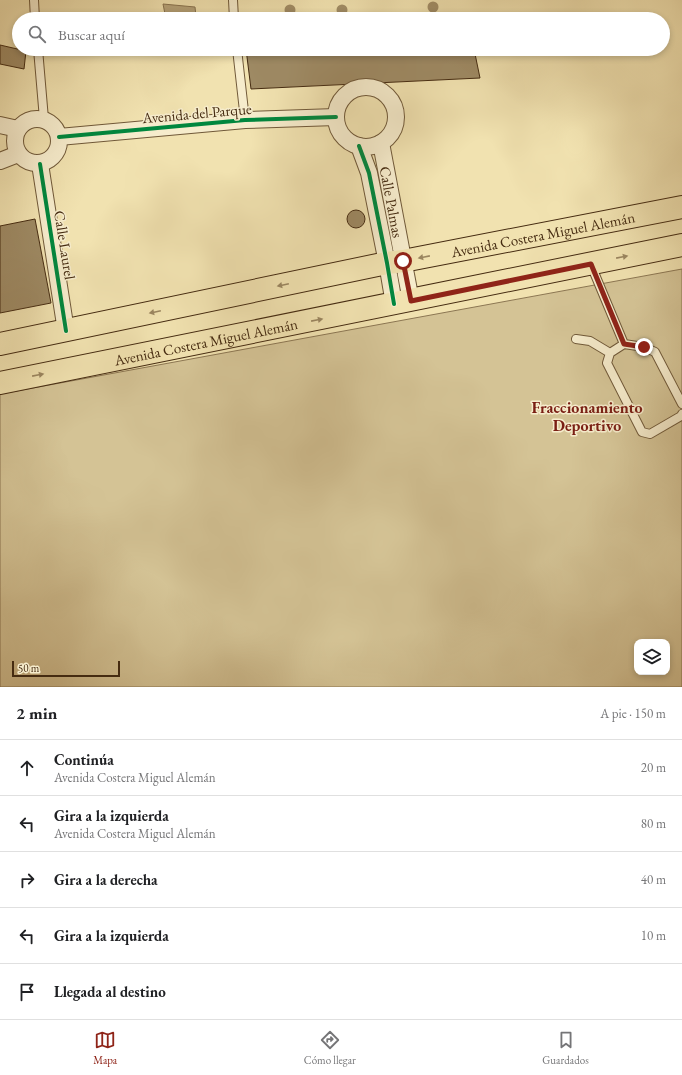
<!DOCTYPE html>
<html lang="es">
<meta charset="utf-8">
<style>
:root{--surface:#fff;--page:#f2f2f2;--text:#202124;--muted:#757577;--line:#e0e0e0;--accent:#8f2418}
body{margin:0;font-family:"EB Garamond",serif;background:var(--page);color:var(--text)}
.controls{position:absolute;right:12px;bottom:12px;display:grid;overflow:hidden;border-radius:8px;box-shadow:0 2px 6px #0003}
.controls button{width:36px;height:36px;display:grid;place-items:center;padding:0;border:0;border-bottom:1px solid var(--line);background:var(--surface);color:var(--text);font:20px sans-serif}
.scale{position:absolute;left:12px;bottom:10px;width:108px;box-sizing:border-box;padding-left:4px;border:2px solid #452b11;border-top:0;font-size:11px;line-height:14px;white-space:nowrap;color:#452b11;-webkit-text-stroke:3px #f6eccc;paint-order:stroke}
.stop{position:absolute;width:12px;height:12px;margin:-9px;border:3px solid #8f2418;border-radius:50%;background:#fff}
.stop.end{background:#8f2418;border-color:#fff;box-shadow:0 1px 4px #0008}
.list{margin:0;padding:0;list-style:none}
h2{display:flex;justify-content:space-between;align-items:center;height:52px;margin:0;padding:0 16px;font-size:17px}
h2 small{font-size:13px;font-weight:400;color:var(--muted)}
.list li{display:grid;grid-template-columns:26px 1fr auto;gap:12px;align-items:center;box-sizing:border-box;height:56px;padding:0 16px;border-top:1px solid var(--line)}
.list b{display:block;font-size:15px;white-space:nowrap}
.list p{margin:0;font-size:13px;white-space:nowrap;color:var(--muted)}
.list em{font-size:13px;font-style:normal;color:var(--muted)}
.icon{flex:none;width:22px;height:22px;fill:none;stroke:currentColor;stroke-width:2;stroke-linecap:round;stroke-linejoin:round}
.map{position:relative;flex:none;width:682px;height:687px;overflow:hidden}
.search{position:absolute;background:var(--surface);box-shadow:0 2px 6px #0003;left:12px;right:12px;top:12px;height:44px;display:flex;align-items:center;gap:10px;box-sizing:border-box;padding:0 14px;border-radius:22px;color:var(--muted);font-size:15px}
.sheet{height:332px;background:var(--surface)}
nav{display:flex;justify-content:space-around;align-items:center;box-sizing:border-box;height:56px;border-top:1px solid var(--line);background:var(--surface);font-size:11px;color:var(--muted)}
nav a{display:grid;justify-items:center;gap:2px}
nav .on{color:var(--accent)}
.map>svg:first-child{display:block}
</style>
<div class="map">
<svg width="682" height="687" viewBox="0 0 682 687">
<rect width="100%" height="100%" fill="#f1e2b0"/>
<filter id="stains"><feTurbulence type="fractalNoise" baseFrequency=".005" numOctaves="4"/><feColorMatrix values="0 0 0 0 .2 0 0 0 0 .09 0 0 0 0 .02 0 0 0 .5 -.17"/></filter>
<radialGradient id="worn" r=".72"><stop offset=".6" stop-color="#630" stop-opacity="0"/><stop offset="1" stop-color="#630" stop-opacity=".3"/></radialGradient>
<!-- green -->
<path fill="#d4c395" stroke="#8c7753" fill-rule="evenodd" d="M682 269V687H0V394ZM637 642H667V672H637Z"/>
<!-- water -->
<path fill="#b7a47a" stroke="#897450" d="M163 4 195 7 196 16 166 19Z"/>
<!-- building -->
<path fill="#9e8a64" stroke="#452b11" d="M0 45 26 51 24 69 0 64Z
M246 49H474L480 78 251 89Z
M347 219a9 9 0 1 1 18 0a9 9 0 1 1-18 0Z
M35 219 51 303 0 313V226Z"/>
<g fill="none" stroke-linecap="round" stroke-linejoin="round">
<defs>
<path id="lane" d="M34 0 35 19
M233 0 234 19
M38 49 44 119
M237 49 245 120
M591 265 624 344
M576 339 590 341 610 353
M682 404 655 352 644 347 624 344 610 353 607 363 642 432 650 434 681 416 682 414"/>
<g id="street">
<circle cx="366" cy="117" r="30"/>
<circle cx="37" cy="141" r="22"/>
<path d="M0 125 18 129"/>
<path d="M59 137 245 120 336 117"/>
<path id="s1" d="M381 143 411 301"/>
<path d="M359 146 369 173 387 263 394 304"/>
<path d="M0 161 18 154"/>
<path d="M40 164 66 331"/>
</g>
<g id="primary">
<path id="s2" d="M0 344 387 263 403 261 682 207"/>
<path id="s3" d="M0 383 682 245"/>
</g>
</defs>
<!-- lane casing -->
<use href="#lane" stroke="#705939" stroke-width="10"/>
<!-- street casing -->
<use href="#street" stroke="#705939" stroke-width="18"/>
<!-- primary casing -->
<use href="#primary" stroke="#452b11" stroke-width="24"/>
<!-- lane -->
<use href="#lane" stroke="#f6eccc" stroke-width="8"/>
<!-- street -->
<use href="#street" stroke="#f6eccc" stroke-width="16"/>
<!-- primary -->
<use href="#primary" stroke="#f1e2b0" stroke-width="22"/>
<defs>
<path id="cycleway" d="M59 137 245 120 336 117
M359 146 369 173 387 263 394 304
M40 164 66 331"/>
</defs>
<!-- cycleway casing -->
<use href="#cycleway" stroke="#f6eccc" stroke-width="6"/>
<!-- cycleway -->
<use href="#cycleway" stroke="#00873e" stroke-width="4"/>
</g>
<!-- trees -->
<g fill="#a28e67">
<circle cx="433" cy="7" r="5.5"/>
<circle cx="290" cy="10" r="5.5"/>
<circle cx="342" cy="10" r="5.5"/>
</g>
<!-- one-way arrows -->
<defs><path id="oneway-solid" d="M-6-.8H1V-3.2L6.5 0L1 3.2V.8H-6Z"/></defs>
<g fill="#9b8660">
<use href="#oneway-solid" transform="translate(424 257) rotate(169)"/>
<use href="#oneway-solid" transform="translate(622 257) rotate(-11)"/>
<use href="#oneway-solid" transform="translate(283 285) rotate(168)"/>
<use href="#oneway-solid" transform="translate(155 312) rotate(168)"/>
<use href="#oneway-solid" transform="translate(317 320) rotate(-11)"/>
<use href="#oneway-solid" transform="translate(38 375) rotate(-11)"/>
</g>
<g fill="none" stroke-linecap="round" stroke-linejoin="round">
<!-- route -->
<path stroke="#8f2418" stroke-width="5" d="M403 261 411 301 591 264 624 344 644 347"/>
</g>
<g text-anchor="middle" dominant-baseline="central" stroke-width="3" stroke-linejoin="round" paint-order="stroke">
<!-- street labels -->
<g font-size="15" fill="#452b11" stroke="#f6eccc">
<text transform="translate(197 113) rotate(-5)">Avenida del Parque</text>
<text stroke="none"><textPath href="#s1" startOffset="60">Calle Palmas</textPath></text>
<text stroke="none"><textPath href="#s2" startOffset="554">Avenida Costera Miguel Alemán</textPath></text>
<text transform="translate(65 245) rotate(81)">Calle Laurel</text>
<text stroke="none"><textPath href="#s3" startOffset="210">Avenida Costera Miguel Alemán</textPath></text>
</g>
<!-- neighbourhood labels -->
<g font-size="16" font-weight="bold" fill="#7a1f14" stroke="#f6eccc">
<text x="587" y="407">Fraccionamiento<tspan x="587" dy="18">Deportivo</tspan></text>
</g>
</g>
<rect width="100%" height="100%" filter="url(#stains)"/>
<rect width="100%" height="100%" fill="url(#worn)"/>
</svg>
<div class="controls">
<button><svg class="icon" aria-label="layers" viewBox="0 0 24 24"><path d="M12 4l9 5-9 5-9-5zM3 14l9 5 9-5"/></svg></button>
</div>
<div class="scale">50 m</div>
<div class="stop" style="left:403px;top:261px"></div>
<div class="stop end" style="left:644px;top:347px"></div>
<div class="search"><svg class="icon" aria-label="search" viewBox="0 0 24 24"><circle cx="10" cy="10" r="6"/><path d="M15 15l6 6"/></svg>Buscar aquí</div>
</div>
<section class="sheet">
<h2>2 min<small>A pie · 150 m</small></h2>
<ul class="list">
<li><svg class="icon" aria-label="ahead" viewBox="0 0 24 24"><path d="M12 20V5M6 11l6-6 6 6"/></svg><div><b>Continúa</b><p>Avenida Costera Miguel Alemán</p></div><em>20 m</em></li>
<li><svg class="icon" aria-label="left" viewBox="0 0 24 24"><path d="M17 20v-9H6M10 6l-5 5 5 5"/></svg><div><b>Gira a la izquierda</b><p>Avenida Costera Miguel Alemán</p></div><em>80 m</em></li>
<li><svg class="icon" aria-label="right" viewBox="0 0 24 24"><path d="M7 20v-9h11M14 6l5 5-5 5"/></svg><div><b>Gira a la derecha</b></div><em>40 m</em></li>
<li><svg class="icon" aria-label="left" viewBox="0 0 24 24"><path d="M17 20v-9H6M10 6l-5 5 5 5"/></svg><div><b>Gira a la izquierda</b></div><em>10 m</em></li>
<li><svg class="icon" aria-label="arrive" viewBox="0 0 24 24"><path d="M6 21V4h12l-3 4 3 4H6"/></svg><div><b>Llegada al destino</b></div></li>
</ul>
</section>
<nav>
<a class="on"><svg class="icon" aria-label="map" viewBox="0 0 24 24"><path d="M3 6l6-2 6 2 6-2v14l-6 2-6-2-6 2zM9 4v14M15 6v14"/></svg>Mapa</a>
<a><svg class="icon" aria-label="directions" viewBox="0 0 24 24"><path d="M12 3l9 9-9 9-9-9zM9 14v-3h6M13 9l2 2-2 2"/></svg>Cómo llegar</a>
<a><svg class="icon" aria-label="saved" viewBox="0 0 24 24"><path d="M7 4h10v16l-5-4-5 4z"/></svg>Guardados</a>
</nav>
